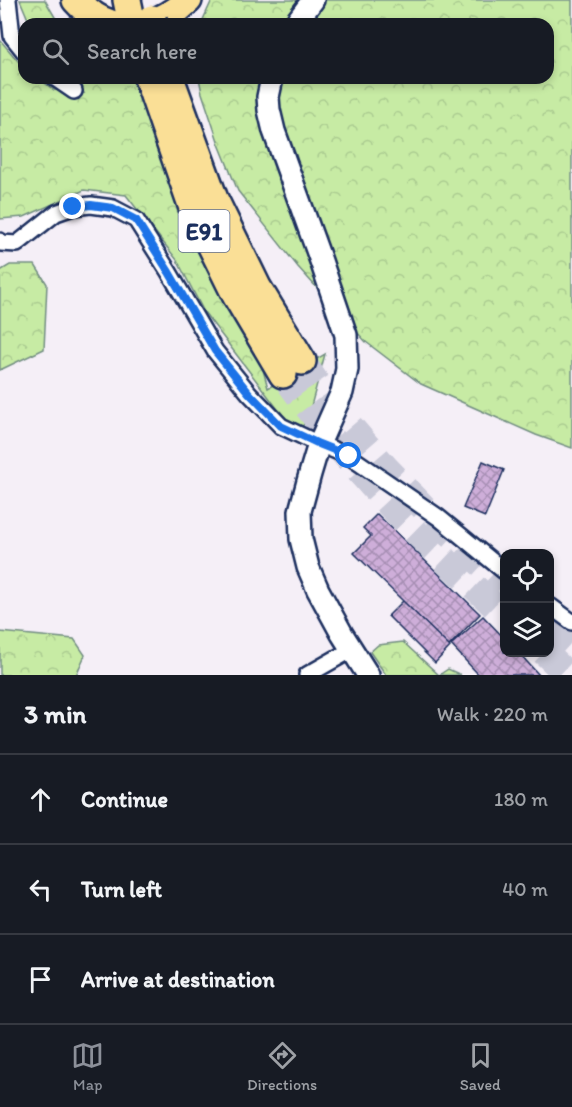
<!DOCTYPE html>
<meta charset="utf-8">
<style>
:root{--surface:#171b24;--page:#242831;--text:#f1f3f6;--muted:#9ea1a6;--line:#363941;--accent:#8c9099}
body{margin:0;font-family:Itim,sans-serif;background:var(--page);color:var(--text)}
.controls{position:absolute;right:18px;bottom:18px;display:grid;overflow:hidden;border-radius:12px;box-shadow:0 3px 9px #0003}
.controls button{width:54px;height:54px;display:grid;place-items:center;padding:0;border:0;border-bottom:2px solid var(--line);background:var(--surface);color:var(--text);font:30px sans-serif}
.stop{position:absolute;width:18px;height:18px;margin:-14px;border:4px solid #1a73e8;border-radius:50%;background:#fff}
.stop.end{background:#1a73e8;border-color:#fff;box-shadow:0 2px 6px #0008}
.list{margin:0;padding:0;list-style:none}
h2{display:flex;justify-content:space-between;align-items:center;height:78px;margin:0;padding:0 24px;font-size:26px}
h2 small{font-size:20px;font-weight:400;color:var(--muted)}
.list li{display:grid;grid-template-columns:39px 1fr auto;gap:18px;align-items:center;box-sizing:border-box;height:90px;padding:0 24px;border-top:2px solid var(--line)}
.list b{display:block;font-size:22px;white-space:nowrap}
.list em{font-size:20px;font-style:normal;color:var(--muted)}
.icon{flex:none;width:33px;height:33px;fill:none;stroke:currentColor;stroke-width:2;stroke-linecap:round;stroke-linejoin:round}
.map{position:relative;flex:none;width:572px;height:675px;overflow:hidden}
.search{position:absolute;background:var(--surface);box-shadow:0 3px 9px #0003;left:18px;right:18px;top:18px;height:66px;display:flex;align-items:center;gap:15px;box-sizing:border-box;padding:0 21px;border-radius:18px;color:var(--muted);font-size:22px}
.sheet{height:348px;background:var(--surface)}
nav{display:flex;justify-content:space-around;align-items:center;box-sizing:border-box;height:84px;border-top:2px solid var(--line);background:var(--surface);font-size:16px;color:var(--muted)}
nav a{display:grid;justify-items:center;gap:3px}
nav .on{color:var(--accent)}
.map>svg:first-child{display:block}
</style>
<div class="map">
<svg width="572" height="675" viewBox="0 0 572 675">
<defs>
<pattern id="forest-crowns" width="20" height="18" patternUnits="userSpaceOnUse" patternTransform="scale(1.5)"><rect width="20" height="18" fill="#c7eba4"/><path d="M2 6a3 3 0 1 1 6 0M12 15a3 3 0 1 1 6 0" fill="none" stroke="#aaca90"/></pattern>
<pattern id="building-cross-hatch" width="8" height="8" patternUnits="userSpaceOnUse" patternTransform="scale(1.5)"><rect width="8" height="8" fill="#ceaed9"/><path d="M0 0l8 8M0 8l8-8" fill="none" stroke="#a68eb3"/></pattern>
</defs>
<rect width="100%" height="100%" fill="#f5eff7"/>
<filter id="ink" filterUnits="userSpaceOnUse"><feTurbulence type="fractalNoise" baseFrequency=".0167" numOctaves="2"/><feDisplacementMap in="SourceGraphic" scale="12" xChannelSelector="R" yChannelSelector="G"/><feConvolveMatrix kernelMatrix="1 2 1 2 8 2 1 2 1" color-interpolation-filters="sRGB"/></filter>
<g filter="url(#ink)">
<!-- forest -->
<path fill="url(#forest-crowns)" stroke="#718d81" stroke-width="1.5" d="M20 0H45L59 24H30Z
M212 0H572V448L536 435 421 384 366 342 298 267 238 191 219 144 202 93 199 78H548V24H201Z
M0 40 24 68V78H38L54 90 84 93 75 78H134L185 217 262 366 268 388 325 354 307 421 296 433 204 312 177 260 126 195 84 190 24 217 0 219Z
M10 265H35L47 284 44 349 0 370V271Z
M0 632 74 639 85 655 76 675H0Z
M403 642 439 675 448 669 461 675H386L370 652 378 645Z"/>
<!-- building -->
<path fill="url(#building-cross-hatch)" stroke="#1b2f5e" stroke-width="1.5" d="M483 461 504 470 485 517 463 508Z
M377 514 480 614 449 646 354 553 371 536 363 528Z
M403 601 450 647 435 663 388 616Z
M483 616 504 638V652H518L539 675H479L451 645Z"/>
<g fill="none" stroke-linecap="round" stroke-linejoin="round">
<!-- highway-tunnel -->
<path stroke="#c9c9d8" stroke-width="27" stroke-dasharray="27 14" stroke-linecap="butt" d="M302 361 329 402 385 467 446 531 504 585
M283 374C310 410 336 446 366 479 408 528 458 571 504 615
M550 626 572 646
M544 652 568 675"/>
<defs>
<path id="street" d="M8 0 12 36 24 51
M55 78 74 91
M0 241 1 243 17 244 56 213 73 207 91 205 113 208 136 220 169 272 215 351 249 393 281 426 319 444 349 456 438 517 504 571
M550 606 572 622
M307 675 351 650"/>
<path id="secondary" d="M295 24 313 0
M272 78 268 97 269 110 274 131 321 261 346 335 347 369 342 392 319 444 310 474 300 511 301 539 308 567 318 590 342 634 368 675"/>
<path id="highway" d="M76 0C86 11 97 20 111 24
M127 0 132 24
M149 24C165 19 176 12 188 0
M148 78 193 208 236 295 283 374
M170 78 214 199 257 287 302 361"/>
</defs>
<!-- street casing -->
<use href="#street" stroke="#1b2f5e" stroke-width="20"/>
<!-- secondary casing -->
<use href="#secondary" stroke="#1b2f5e" stroke-width="26"/>
<!-- highway casing -->
<use href="#highway" stroke="#1b2f5e" stroke-width="32"/>
<!-- street -->
<use href="#street" stroke="#fff" stroke-width="15"/>
<!-- secondary -->
<use href="#secondary" stroke="#fff" stroke-width="21"/>
<!-- highway -->
<use href="#highway" stroke="#fadf96" stroke-width="27"/>
<defs>
<path id="highway-bridge" d="M152 19 153 24"/>
</defs>
<!-- highway-bridge casing -->
<use href="#highway-bridge" stroke="#1b2f5e" stroke-width="32" stroke-linecap="butt"/>
<!-- highway-bridge -->
<use href="#highway-bridge" stroke="#fadf96" stroke-width="27"/>
</g>
</g>
<g fill="none" stroke-linecap="round" stroke-linejoin="round" filter="url(#ink)">
<!-- route -->
<path stroke="#1a73e8" stroke-width="8" d="M73 207 91 205 113 208 136 220 169 272 215 351 249 393 281 426 319 444 349 456"/>
</g>
<g text-anchor="middle" dominant-baseline="central" stroke-width="5" stroke-linejoin="round" paint-order="stroke">
<!-- shield labels -->
<rect fill="#fff" stroke="#5f6d8e" stroke-width="1.5" x="178.5" y="210" width="51" height="42" rx="4.5"/>
<g font-size="24" font-weight="bold" fill="#1b2f5e">
<text x="204" y="231">E91</text>
</g>
</g>
</svg>
<div class="controls">
<button><svg class="icon" aria-label="locate" viewBox="0 0 24 24"><circle cx="12" cy="12" r="6"/><path d="M12 2v4M12 18v4M2 12h4M18 12h4"/></svg></button>
<button><svg class="icon" aria-label="layers" viewBox="0 0 24 24"><path d="M12 4l9 5-9 5-9-5zM3 14l9 5 9-5"/></svg></button>
</div>
<div class="stop" style="left:349px;top:456px"></div>
<div class="stop end" style="left:73px;top:207px"></div>
<div class="search"><svg class="icon" aria-label="search" viewBox="0 0 24 24"><circle cx="10" cy="10" r="6"/><path d="M15 15l6 6"/></svg>Search here</div>
</div>
<section class="sheet">
<h2>3 min<small>Walk · 220 m</small></h2>
<ul class="list">
<li><svg class="icon" aria-label="ahead" viewBox="0 0 24 24"><path d="M12 20V5M6 11l6-6 6 6"/></svg><div><b>Continue</b></div><em>180 m</em></li>
<li><svg class="icon" aria-label="left" viewBox="0 0 24 24"><path d="M17 20v-9H6M10 6l-5 5 5 5"/></svg><div><b>Turn left</b></div><em>40 m</em></li>
<li><svg class="icon" aria-label="arrive" viewBox="0 0 24 24"><path d="M6 21V4h12l-3 4 3 4H6"/></svg><div><b>Arrive at destination</b></div></li>
</ul>
</section>
<nav>
<a class="on"><svg class="icon" aria-label="map" viewBox="0 0 24 24"><path d="M3 6l6-2 6 2 6-2v14l-6 2-6-2-6 2zM9 4v14M15 6v14"/></svg>Map</a>
<a><svg class="icon" aria-label="directions" viewBox="0 0 24 24"><path d="M12 3l9 9-9 9-9-9zM9 14v-3h6M13 9l2 2-2 2"/></svg>Directions</a>
<a><svg class="icon" aria-label="saved" viewBox="0 0 24 24"><path d="M7 4h10v16l-5-4-5 4z"/></svg>Saved</a>
</nav>
